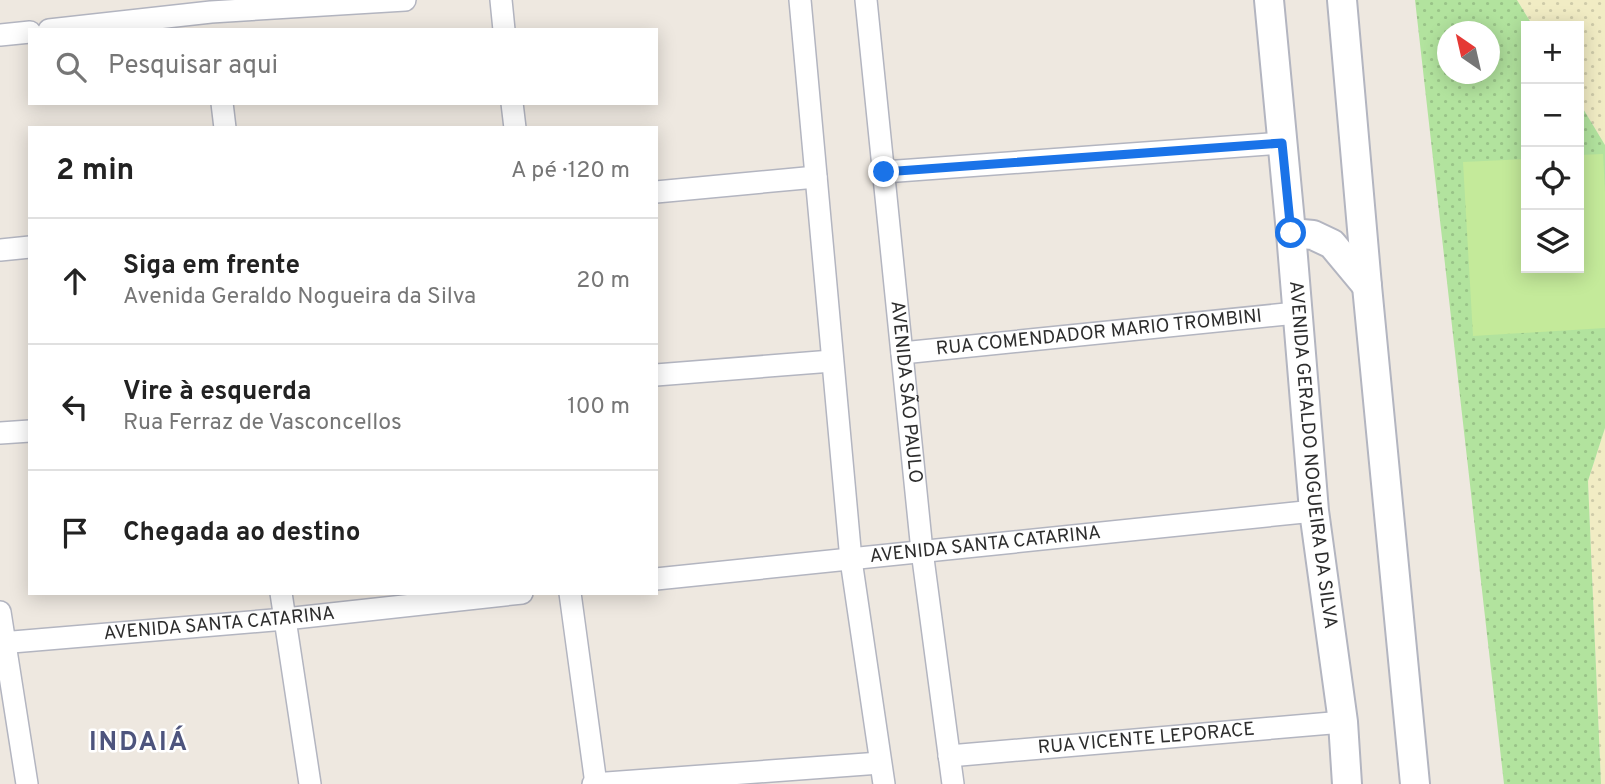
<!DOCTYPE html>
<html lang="pt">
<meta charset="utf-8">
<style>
:root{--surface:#fff;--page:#f2f2f2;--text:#222;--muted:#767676;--line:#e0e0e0}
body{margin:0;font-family:Overpass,sans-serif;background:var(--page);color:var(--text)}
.controls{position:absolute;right:21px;top:21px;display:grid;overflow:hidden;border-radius:0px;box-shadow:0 4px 18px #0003}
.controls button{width:63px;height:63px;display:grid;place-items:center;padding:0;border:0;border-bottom:2px solid var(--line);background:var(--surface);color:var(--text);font:35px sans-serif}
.compass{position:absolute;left:1437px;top:21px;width:63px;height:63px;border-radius:50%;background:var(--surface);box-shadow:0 4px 18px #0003;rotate:326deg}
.stop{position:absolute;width:21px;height:21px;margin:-16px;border:5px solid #1a73e8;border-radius:50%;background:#fff}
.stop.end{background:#1a73e8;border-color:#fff;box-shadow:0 2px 7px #0008}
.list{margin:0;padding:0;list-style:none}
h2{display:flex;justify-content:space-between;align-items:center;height:91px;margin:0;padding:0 28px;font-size:30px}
h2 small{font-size:23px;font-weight:400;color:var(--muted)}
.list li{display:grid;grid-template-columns:46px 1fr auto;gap:21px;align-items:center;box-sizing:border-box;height:126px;padding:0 28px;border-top:2px solid var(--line)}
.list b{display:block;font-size:26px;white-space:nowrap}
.list p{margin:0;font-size:23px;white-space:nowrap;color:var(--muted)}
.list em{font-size:23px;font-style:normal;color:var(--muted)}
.icon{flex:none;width:38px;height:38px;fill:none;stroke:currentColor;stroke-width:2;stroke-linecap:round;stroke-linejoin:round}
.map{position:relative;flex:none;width:1605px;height:784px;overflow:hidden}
.search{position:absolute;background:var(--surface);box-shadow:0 4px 18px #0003;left:28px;top:28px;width:630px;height:77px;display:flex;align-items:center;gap:18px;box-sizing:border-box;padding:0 24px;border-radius:0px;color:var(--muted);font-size:26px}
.panel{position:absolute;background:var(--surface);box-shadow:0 4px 18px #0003;left:28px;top:126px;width:630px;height:469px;border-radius:0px}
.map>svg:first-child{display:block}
</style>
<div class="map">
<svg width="1605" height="784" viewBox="0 0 1605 784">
<defs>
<pattern id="sand-dots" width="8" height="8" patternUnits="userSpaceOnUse" patternTransform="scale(1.75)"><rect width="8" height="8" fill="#f1ecc4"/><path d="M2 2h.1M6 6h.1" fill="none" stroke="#cfcba9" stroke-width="1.8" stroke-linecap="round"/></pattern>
<pattern id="garden-dots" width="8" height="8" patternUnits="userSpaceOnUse" patternTransform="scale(1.75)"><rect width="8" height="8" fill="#b2e39e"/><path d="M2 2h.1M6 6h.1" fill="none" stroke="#99c388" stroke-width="1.8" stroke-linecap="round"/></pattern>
</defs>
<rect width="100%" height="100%" fill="#eee8e0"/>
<!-- sand -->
<path fill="url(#sand-dots)" d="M1517 0H1605V145L1579 102V26H1533Z
M1605 428V784H1601L1588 481Z"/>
<!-- garden -->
<path fill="url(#garden-dots)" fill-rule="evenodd" d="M1415 0H1517L1533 26H1526V268H1579V102L1605 145V428L1588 481 1601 784H1504ZM1448 32H1490V74H1448Z"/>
<!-- pitch -->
<path fill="#c4ea9a" d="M1603 154 1605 192V328L1473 336 1463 162 1526 159V268H1579V155Z"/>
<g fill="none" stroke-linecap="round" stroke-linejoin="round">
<defs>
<g id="street">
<path d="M501 0 504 30"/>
<path d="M800 0 851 560 884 784"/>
<path id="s1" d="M866 0 922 551 953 784"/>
<path d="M49 30 211 12 405 0"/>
<path d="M0 35 30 32"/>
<path d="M222 103 225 128"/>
<path d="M512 103 515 128"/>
<path d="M884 172 1282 143"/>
<path d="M656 192 816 177"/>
<path d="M0 250 30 247"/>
<path id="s2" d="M902 353 1296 313"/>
<path d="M656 375 832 361"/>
<path d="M0 433 30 431"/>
<path id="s3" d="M656 579 1314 511"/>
<path d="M281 593 310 784"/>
<path d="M570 593 596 784"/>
<path d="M0 612 27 784"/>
<path id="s4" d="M0 643 285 619 522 593"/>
<path id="s5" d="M949 756 1343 722"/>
<path d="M593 784 880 763"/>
</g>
<g id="secondary">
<path id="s6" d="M1269 0 1291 233 1314 511 1343 722 1347 784"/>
<path d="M1342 0 1367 286 1415 784"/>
<path d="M1291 233 1313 235 1332 244 1367 286"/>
</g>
</defs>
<!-- street casing -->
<use href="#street" stroke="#b3b5c0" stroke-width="24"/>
<!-- secondary casing -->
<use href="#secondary" stroke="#b3b5c0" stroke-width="32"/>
<!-- street -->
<use href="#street" stroke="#fff" stroke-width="21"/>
<!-- secondary -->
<use href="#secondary" stroke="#fff" stroke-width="28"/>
</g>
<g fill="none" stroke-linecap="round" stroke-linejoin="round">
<!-- route -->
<path stroke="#1a73e8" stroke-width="9" d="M884 172 1282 143 1291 233"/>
</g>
<g text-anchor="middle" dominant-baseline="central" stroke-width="5" stroke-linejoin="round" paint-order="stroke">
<!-- street labels -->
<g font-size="19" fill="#2d2d2d" stroke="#fff">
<text stroke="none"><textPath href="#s2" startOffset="198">RUA COMENDADOR MARIO TROMBINI</textPath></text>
<text stroke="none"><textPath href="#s1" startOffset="394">AVENIDA SÃO PAULO</textPath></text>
<text stroke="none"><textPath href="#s6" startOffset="457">AVENIDA GERALDO NOGUEIRA DA SILVA</textPath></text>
<text stroke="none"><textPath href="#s3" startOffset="331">AVENIDA SANTA CATARINA</textPath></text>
<text stroke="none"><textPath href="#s4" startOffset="220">AVENIDA SANTA CATARINA</textPath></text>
<text stroke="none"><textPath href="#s5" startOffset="198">RUA VICENTE LEPORACE</textPath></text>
</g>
<!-- district labels -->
<g font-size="26" font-weight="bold" letter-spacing="2" fill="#4d547d" stroke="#fff">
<text x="139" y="743">INDAIÁ</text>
</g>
</g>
</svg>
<div class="controls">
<button>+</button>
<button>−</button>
<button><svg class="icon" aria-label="locate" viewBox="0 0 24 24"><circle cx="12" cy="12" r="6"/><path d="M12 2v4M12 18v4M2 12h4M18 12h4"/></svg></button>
<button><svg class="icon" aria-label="layers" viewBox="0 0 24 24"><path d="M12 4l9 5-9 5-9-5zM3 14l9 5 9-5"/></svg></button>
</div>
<svg class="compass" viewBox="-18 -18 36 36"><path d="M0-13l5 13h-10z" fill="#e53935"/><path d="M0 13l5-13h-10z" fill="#767676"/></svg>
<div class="stop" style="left:1291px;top:233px"></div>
<div class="stop end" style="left:884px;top:172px"></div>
<div class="search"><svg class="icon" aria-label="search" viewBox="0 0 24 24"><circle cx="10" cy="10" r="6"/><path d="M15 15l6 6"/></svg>Pesquisar aqui</div>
<section class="panel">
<h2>2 min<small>A pé · 120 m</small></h2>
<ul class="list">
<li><svg class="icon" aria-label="ahead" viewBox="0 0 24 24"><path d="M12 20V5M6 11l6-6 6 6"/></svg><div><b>Siga em frente</b><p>Avenida Geraldo Nogueira da Silva</p></div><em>20 m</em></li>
<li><svg class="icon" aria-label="left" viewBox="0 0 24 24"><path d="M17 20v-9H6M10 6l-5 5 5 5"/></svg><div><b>Vire à esquerda</b><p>Rua Ferraz de Vasconcellos</p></div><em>100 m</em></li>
<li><svg class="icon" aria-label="arrive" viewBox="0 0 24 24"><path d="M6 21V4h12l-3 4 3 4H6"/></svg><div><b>Chegada ao destino</b></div></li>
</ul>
</section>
</div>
